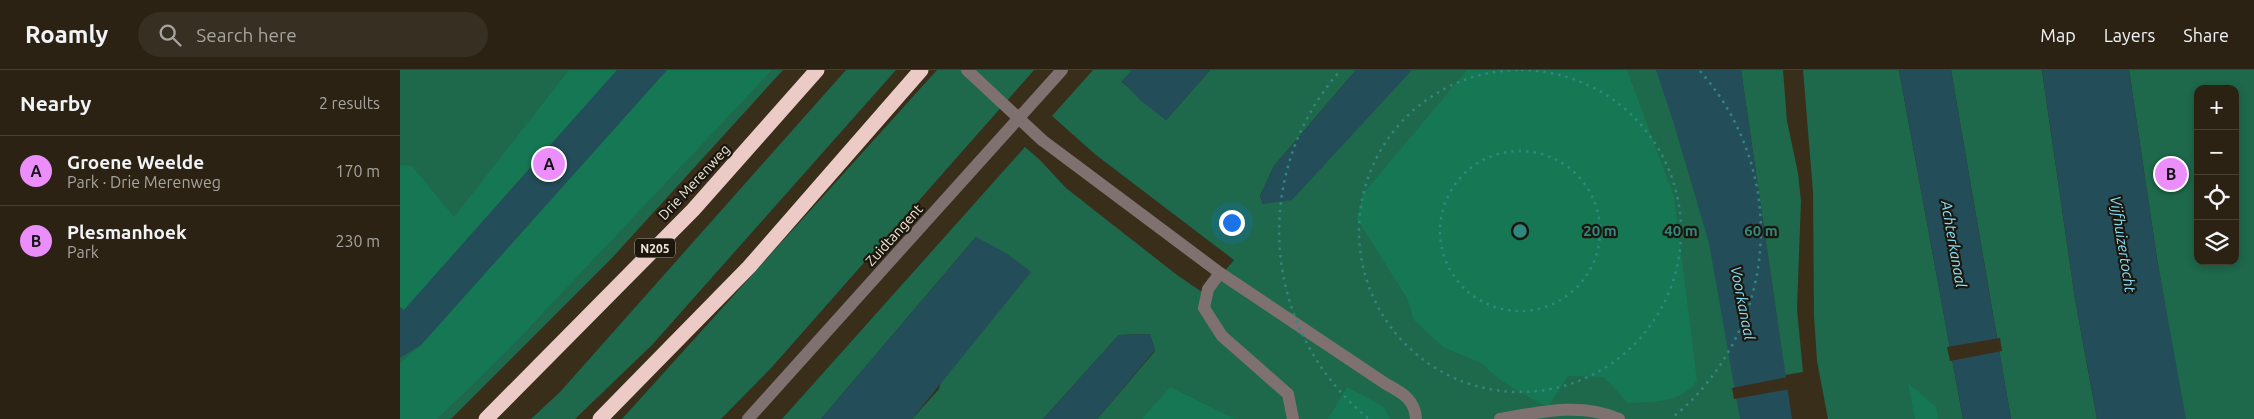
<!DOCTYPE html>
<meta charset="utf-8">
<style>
:root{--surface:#2b2213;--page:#372f21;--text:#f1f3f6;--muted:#a6a4a0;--line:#473f33;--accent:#eb8dfb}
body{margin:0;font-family:Ubuntu,sans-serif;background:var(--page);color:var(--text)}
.controls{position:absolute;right:15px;top:15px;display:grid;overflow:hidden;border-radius:10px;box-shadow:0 2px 8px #0003}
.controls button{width:45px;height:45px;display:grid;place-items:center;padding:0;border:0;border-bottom:1px solid var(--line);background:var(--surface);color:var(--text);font:25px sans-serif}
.you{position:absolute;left:831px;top:152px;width:18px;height:18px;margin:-12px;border:4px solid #fff;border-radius:50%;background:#1a73e8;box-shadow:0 0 0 8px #1a73e833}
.badge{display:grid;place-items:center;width:32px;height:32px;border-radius:50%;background:var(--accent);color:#111;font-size:16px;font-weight:700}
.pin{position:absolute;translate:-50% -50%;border:2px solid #fff;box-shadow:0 1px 5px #0006}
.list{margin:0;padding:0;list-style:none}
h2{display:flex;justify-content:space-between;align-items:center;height:65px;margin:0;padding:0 20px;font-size:21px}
h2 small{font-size:16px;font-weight:400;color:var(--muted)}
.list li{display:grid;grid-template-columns:32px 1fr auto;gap:15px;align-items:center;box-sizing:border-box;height:70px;padding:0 20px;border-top:1px solid var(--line)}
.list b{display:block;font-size:19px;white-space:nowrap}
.list p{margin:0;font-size:16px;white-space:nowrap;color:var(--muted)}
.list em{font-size:16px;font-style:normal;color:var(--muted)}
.icon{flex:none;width:28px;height:28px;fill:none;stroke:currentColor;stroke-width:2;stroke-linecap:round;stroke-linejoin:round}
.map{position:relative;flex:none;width:1854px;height:349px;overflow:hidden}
header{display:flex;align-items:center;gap:30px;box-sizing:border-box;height:70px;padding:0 25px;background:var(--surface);border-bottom:1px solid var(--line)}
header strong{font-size:24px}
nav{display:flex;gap:28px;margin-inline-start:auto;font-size:18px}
.search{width:350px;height:45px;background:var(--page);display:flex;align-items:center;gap:12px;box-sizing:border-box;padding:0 18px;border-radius:28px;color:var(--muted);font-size:19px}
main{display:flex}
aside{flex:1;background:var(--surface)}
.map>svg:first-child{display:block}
</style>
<header>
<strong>Roamly</strong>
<div class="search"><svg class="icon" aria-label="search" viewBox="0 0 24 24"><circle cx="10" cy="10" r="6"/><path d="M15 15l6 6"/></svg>Search here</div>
<nav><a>Map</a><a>Layers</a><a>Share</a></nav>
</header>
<main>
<aside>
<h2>Nearby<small>2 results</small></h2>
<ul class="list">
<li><span class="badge">A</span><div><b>Groene Weelde</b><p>Park · Drie Merenweg</p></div><em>170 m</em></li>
<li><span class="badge">B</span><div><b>Plesmanhoek</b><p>Park</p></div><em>230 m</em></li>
</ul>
</aside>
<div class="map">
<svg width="1854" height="349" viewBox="0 0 1854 349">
<rect width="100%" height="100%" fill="#392e19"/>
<!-- green -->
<path fill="#1e684b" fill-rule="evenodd" d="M0 0H383L212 188 51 349H0Z
M446 0H496L252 275 175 349H131L160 322Z
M537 0H634L372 297 321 349H222Z
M693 0H732L722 12 766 50 810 0H956L874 96 860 126 863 134 1002 0H1281L1360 349H697L755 281 750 264 719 265 643 349H512L539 319 576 167 421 349H382L625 77 640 90 666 118 777 205 805 224 834 190 696 85 652 46Z
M1341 0H1383L1387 51 1398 103 1401 131 1397 239 1403 302 1385 305Z
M1403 0H1499L1563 349H1428L1417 291 1414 246 1413 122Z
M1551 0H1642L1675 229 1697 349H1611Z
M1729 0H1854V349H1785L1757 189ZM1798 19H1835V191H1798Z"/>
<!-- forest -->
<path fill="#167754" d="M169 0H217L3 241 0 237V95L12 96 54 147Z
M267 0H372L108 280 37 349H0V293L21 275Z
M1067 0H1227L1274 127 1297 311C1279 334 1255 331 1228 333L1204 307 1168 306 1149 335H1143L1103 312 1081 293 1043 277 1014 250 1007 228 957 149 963 124Z
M1508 313 1536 337 1538 349H1515Z
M770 317 835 349H742Z
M947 317 983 336 990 349H928Z"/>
<!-- water -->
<path fill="#234d59" d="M217 0H267L21 275 0 288V237L4 240Z
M732 0H810L766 50 740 30 722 11Z
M956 0H1012L892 130 863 134 860 126 874 96Z
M1256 0H1341L1392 349H1340L1309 173 1274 54Z
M1499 0H1551L1611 349H1563Z
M1642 0H1729L1757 189 1786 349H1697L1675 229Z
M576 167 606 183 631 202 512 349H421Z
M750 264 755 280 697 349H643L719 265Z"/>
<!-- pier -->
<path fill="#392e19" d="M1600 268 1602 281 1550 291 1547 277Z
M1388 307 1390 319 1334 329 1332 318Z"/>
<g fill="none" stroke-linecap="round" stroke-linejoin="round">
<!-- minor -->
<path stroke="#7e716f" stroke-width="12" d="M642 70 820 203 986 314C1002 323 1015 329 1016 349
M820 203 808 219 804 238 822 266 888 324 893 349
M348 349 662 0
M1100 349C1140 342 1181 332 1219 349"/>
<!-- highway -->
<path stroke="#eccbc6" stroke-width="15" d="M86 349 293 140 417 0
M200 349 349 197 521 0"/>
<!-- minor-bridge -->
<path stroke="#7e716f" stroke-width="12" d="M567 0 642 70"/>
</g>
<!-- distance rings -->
<g fill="none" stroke="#30877e" stroke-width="2.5" stroke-dasharray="2.5 5">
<circle cx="1120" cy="161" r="80"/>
<path d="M1121 0A161 161 0 1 1 1119 0"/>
<path d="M968 348A241 241 0 0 1 940 1M1300 1A241 241 0 0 1 1272 348"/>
</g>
<g text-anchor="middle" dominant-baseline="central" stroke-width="4.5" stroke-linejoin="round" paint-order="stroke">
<!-- shield labels -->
<rect fill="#1c170e" stroke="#afa99d" stroke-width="1" x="235" y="168.5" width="40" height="19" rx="4"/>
<g font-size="12" font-weight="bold" fill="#eee7da">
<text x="255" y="178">N205</text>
</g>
<!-- street labels -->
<g font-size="14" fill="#eee7da" stroke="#1c170e">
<text transform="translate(294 112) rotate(-47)">Drie Merenweg</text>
<text transform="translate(494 165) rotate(-48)">Zuidtangent</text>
</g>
<!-- water labels -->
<g font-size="15" font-style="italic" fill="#85e1fb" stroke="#1c170e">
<text transform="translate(1554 174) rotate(80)">Achterkanaal</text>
<text transform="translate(1723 174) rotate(81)">Vijfhuizertocht</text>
<text transform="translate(1343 233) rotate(79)">Voorkanaal</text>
</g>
</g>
<circle cx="1120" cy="161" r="8" fill="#30877e" stroke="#1c170e" stroke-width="2.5"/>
<g font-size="15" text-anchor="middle" font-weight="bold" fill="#30877e" stroke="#1c170e" stroke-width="4.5" stroke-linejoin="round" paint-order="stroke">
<text x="1200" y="166">20 m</text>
<text x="1281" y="166">40 m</text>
<text x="1361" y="166">60 m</text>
</g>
</svg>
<div class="controls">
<button>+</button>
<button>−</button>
<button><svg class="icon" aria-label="locate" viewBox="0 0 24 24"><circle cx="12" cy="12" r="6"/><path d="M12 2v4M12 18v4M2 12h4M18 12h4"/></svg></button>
<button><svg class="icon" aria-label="layers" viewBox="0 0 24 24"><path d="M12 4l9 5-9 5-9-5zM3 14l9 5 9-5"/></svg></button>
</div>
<div class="you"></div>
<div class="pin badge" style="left:149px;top:94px">A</div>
<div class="pin badge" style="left:1771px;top:104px">B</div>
</div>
</main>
